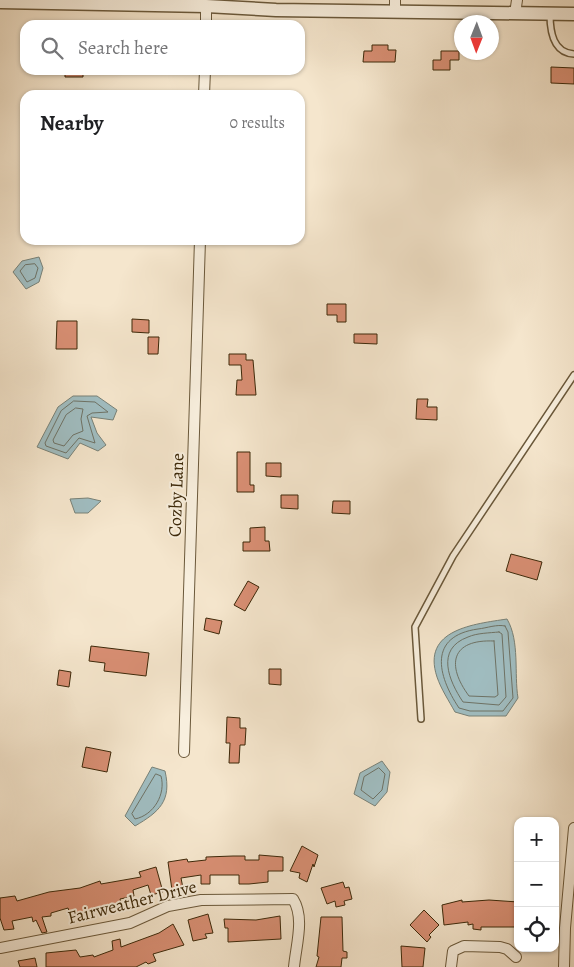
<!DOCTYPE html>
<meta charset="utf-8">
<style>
:root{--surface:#fff;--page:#f2f2f2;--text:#202124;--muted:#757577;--line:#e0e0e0}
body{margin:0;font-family:Alegreya,serif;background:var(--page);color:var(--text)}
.controls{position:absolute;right:15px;bottom:15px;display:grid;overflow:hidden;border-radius:10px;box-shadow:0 1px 4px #0004}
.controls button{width:45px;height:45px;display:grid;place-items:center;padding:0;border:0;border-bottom:1px solid var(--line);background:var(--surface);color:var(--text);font:25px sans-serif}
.compass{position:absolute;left:454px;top:15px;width:45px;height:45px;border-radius:50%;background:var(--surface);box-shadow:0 1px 4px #0004;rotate:181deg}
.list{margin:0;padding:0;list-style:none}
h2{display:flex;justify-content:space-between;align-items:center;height:65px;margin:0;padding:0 20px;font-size:21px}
h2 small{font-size:16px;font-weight:400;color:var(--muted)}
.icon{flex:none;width:28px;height:28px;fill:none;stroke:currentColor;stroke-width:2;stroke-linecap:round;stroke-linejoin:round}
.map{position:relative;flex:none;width:574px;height:967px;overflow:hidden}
.search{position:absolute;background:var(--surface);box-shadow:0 1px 4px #0004;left:20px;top:20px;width:285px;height:55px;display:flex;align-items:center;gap:12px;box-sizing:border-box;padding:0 18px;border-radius:15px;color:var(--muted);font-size:19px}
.panel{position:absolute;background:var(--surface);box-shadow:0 1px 4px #0004;left:20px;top:90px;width:285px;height:155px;border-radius:15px}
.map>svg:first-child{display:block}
</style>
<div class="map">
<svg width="574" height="967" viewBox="0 0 574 967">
<rect width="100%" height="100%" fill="#f5e6cd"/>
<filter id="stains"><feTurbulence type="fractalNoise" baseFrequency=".004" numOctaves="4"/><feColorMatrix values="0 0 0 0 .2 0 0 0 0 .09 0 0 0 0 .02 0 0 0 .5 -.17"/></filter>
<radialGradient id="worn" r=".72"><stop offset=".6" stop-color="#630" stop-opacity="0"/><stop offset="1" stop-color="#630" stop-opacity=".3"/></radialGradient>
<!-- water -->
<path fill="#a0bdc1" stroke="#788177" d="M39 257 43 268 39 282 26 289 13 272 22 261Z
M73 396H97L117 410 113 420 91 417 97 433 106 445 98 451 80 443 68 459 37 447 58 407Z
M88 498 101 501 88 513H75L70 499Z
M507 619C520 641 514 674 518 698L506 716H469L455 712C449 701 441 689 437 677 421 629 475 624 507 619Z
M382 761 390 772 387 792 375 806 354 794 360 773Z
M152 767 165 771C172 801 159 812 135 826L125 816Z"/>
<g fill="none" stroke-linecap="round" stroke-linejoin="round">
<!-- shore -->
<path stroke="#6e7265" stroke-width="1" d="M35 264 38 268 35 278 27 282 20 271 25 265Z
M74 401 95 402 108 412 92 413 87 416 95 443 79 438 66 453 46 446 45 443 61 411Z
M76 408 83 409 81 419 83 431 73 435 64 446 54 443 53 440 66 415Z
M505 626 508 632 513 698 503 711H470L459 708C437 675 428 636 478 629 487 628 497 624 505 626Z
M499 632 502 634 506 697 499 705 463 702C449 681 435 649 468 637 477 633 489 633 499 632Z
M494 641 498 695 495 697 469 696C446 665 451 639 494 641Z
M379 768 385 774 382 790 373 799 361 790 364 777Z
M156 774 161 776C166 794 154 815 135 819L132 814Z"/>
</g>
<!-- building -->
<path fill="#d98f74" stroke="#3c2809" d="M372 45H388V50H396L395 62H363L364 51H372Z
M441 51H459V60H450V70H433V60H441Z
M551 67 574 68V84L551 83Z
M65 70H83V77H65Z
M327 304H346V322H337V315H327Z
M132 319 149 320V333L132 332Z
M57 321H77V349H56Z
M354 334H377V344L354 343Z
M148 337H159L158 354H148Z
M229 354H246V360H253L256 395H236L237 380H242L241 365H229Z
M417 399H428L427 407H437V420L416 419Z
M237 452H250V485H254V492H237Z
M266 463H281V477L266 476Z
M281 495H298V509L281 508Z
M333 501H350V514L332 513Z
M265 527V541H269L270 551H243V542H250V528Z
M511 554 542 562 537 580 506 571Z
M248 581 259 587 245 611 234 605Z
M206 618 222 621 219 634 204 630Z
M91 646 149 653 146 676 104 671 105 663 89 661Z
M269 669H281V685L269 684Z
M59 670 71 672 69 687 57 685Z
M227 717 240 718V728H246L245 745H240L239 763H229L230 743H226Z
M86 747 111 752 107 772 82 767Z
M302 846 318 855 314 867 313 864 307 882 299 878 300 873 290 871Z
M259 855 283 857V871H268V882L249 884H239V875H210V884H201V875L181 878 183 888 172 890 168 862 187 859 188 862 206 860V857L233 856H245V860H259Z
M156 867 163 892 151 895 148 885 133 890 134 896 120 899 122 908 92 913 90 910 71 917 68 908 51 913V916L42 917 47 932 42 933 36 920 33 922 32 917 12 921 14 929 4 930 0 918V898L15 896 17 901 49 892 80 888 100 881 101 884 141 877 139 872Z
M343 882 345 888 349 887 352 899 344 901 345 905 336 907 335 901 327 904 321 888Z
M462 900V902L489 900 518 902V927H481V930L473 929V924L468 925V922L444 925 442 905Z
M424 910 439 925 429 935 431 937 427 942 410 925Z
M208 914 213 933 205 934 207 938 193 941 188 920Z
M280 916 281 939 228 942V928H225L224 919 256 920Z
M321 917H342L343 951 347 952V958H342L341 967H316L319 957 317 956Z
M173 924 184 945 153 954 156 961 148 964 146 962 136 967H46V953L76 950 80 957 93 955 94 957 113 950 112 941 120 939 121 947 159 933Z
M401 946 425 948 423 967H402Z
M35 958 37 967H20L18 961Z"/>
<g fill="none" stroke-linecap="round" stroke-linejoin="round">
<defs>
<path id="service" d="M550 14C550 32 553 53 574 54
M421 719 415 627 453 556 574 375"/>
<path id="minor" d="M395 0V12
M515 14 517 0
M206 25V6
M204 95 205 70
M184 752 200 240
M0 948 130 923 168 906 201 900 293 899C305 918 296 945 294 967
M451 967 453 951 464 946 500 947 507 949 516 957
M564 967 565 928 574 828"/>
<path id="tertiary" d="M0 2 206 6 276 10 574 14"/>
</defs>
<!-- service casing -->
<use href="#service" stroke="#6a583a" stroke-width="8"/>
<!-- minor casing -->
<use href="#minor" stroke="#6a583a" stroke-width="12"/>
<!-- tertiary casing -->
<use href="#tertiary" stroke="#6a583a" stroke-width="15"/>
<!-- service -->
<use href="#service" stroke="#f8efde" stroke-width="5"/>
<!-- minor -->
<use href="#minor" stroke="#f8efde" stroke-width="10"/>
<!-- tertiary -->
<use href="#tertiary" stroke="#f8efde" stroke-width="12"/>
</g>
<g text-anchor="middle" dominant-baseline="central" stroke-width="4" stroke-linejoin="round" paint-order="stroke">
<!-- street labels -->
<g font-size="18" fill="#3c2809" stroke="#f8efde">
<text transform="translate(176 495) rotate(-88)">Cozby Lane</text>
<text transform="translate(132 902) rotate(-14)">Fairweather Drive</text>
</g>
</g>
<rect width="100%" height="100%" filter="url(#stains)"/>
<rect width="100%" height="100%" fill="url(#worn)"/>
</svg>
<div class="controls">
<button>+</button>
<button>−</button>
<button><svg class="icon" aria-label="locate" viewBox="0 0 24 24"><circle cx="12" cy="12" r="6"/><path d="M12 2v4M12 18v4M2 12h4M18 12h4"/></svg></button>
</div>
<svg class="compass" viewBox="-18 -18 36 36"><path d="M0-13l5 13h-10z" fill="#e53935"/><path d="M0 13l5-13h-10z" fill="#757577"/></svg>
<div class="search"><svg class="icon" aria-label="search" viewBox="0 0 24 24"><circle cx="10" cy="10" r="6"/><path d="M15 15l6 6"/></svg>Search here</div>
<section class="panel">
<h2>Nearby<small>0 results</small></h2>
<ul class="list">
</ul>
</section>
</div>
